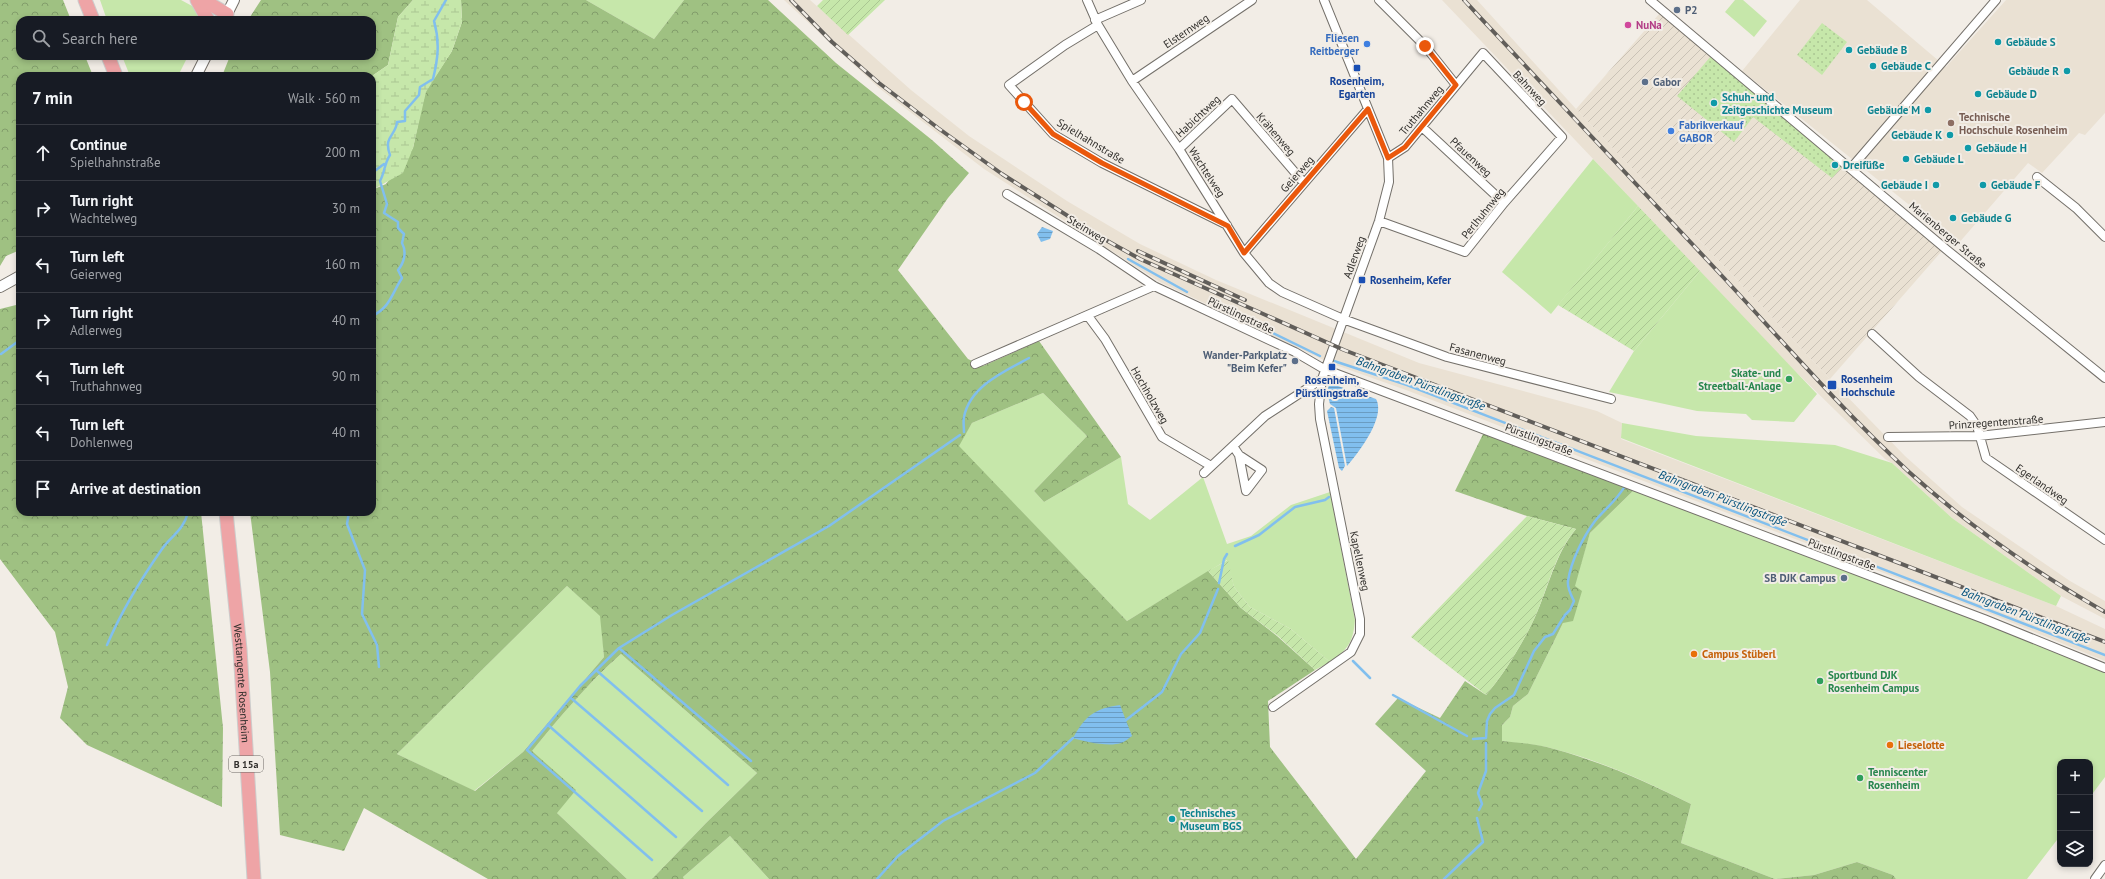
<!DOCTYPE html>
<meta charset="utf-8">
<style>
:root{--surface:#171b24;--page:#242831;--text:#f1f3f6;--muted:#9ea1a6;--line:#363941}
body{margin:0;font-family:"PT Sans",sans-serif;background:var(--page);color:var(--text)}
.controls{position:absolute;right:12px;bottom:12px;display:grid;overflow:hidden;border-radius:8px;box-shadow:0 2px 6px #0003}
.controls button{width:36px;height:36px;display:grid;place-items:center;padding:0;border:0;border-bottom:1px solid var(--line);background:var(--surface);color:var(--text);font:20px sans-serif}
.stop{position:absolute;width:12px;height:12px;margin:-9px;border:3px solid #ea580c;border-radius:50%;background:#fff}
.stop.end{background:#ea580c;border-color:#fff;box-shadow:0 1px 4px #0008}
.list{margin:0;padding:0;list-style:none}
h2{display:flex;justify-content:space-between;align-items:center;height:52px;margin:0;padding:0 16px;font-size:17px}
h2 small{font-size:13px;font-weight:400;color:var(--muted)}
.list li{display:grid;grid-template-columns:26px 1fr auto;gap:12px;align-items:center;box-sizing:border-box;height:56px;padding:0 16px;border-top:1px solid var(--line)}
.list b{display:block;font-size:15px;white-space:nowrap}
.list p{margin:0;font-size:13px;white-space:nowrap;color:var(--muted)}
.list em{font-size:13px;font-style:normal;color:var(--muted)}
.icon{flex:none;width:22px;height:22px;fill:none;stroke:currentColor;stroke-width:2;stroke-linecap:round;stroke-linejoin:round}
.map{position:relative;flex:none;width:2105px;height:879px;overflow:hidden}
.search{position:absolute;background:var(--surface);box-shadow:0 2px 6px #0003;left:16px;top:16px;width:360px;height:44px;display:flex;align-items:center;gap:10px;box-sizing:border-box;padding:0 14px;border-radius:12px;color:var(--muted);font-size:15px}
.panel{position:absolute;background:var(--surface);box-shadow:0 2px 6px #0003;left:16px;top:72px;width:360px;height:444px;border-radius:12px}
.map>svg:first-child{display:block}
</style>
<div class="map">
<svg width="2105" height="879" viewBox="0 0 2105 879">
<defs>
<pattern id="industrial-furrows" width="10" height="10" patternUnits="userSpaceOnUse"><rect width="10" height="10" fill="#eae1d3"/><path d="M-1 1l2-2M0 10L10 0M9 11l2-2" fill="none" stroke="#c9c1b5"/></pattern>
<pattern id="forest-crowns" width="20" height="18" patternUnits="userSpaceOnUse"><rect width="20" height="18" fill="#9fc182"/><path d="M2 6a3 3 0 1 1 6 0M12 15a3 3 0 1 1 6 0" fill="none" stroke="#829d6b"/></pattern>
<pattern id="wetland-marsh" width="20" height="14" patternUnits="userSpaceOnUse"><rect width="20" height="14" fill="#c6e7aa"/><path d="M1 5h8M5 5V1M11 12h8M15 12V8" fill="none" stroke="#aac692"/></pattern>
<pattern id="park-dots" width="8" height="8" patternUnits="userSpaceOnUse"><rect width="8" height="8" fill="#c6e7aa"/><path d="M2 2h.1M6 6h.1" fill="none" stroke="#aac692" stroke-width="1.8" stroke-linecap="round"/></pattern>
<pattern id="garden-furrows" width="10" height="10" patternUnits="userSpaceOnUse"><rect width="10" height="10" fill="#c6e7aa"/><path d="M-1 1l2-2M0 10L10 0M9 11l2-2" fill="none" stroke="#aac692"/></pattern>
<pattern id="water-rules" width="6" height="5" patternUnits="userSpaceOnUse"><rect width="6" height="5" fill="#81bfee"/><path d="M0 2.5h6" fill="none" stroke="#6a9cc1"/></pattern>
</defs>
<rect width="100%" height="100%" fill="#f2ede6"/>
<!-- industrial -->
<path fill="url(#industrial-furrows)" d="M1660 13 1948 244 1830 379 1576 109Z"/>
<!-- built -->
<path fill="#eae1d3" d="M784 0H810L911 90 969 136 1067 201 1140 244 1216 280 1419 363 1597 411 1622 423 1621 439 2056 606 2105 629V661L1986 612 1406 390 1330 363 1160 282 984 169 879 88Z
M1442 0H1477L1576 109 1830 379 1905 456 1962 507 2070 581 2105 601V619L2061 596 1952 518 1892 463 1885 459 1788 364Z
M1800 0H1867L1946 67 2006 0H2105V113L2085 135 2079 133 2042 173 2028 163 1958 244 1742 71Z"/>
<!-- grass -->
<path fill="#c6e7aa" d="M100 0H181L194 7 199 20H107Z
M586 0H684L654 39Z
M1735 0H1743L1767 21 1754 37 1725 12Z
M122 56H188L178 76H130Z
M1593 159 1638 206 1551 314 1502 272Z
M1700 271 1817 394 1794 422 1752 420 1746 414 1697 411 1609 392 1634 351Z
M1043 393 1087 436 1034 491 1044 502 1121 457 1128 504 1150 520 1203 477 1227 544 1251 536 1291 505 1330 492 1355 620C1353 643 1348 649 1330 662L1291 629 1250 607 1234 587 1227 560 1127 621 958 446 972 423Z
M1622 423 1696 436 1835 445 1892 463 1952 518 2061 596 2056 606 1621 438Z
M1636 488 2105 668V777L2090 797V762H2060V836L2027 879H1896L1893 875 1857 862 1814 875 1775 879 1681 843 1691 804C1647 782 1602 761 1554 749 1538 744 1519 744 1502 741V725L1510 717 1513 706 1528 694 1563 623 1590 533Z
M567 586 601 616 604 657 523 752 474 791 397 754Z
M621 654 757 773 706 823 652 879H627L557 813 531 752C560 717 588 683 621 654Z
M730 836 769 879H684L683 877Z"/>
<!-- forest -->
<path fill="url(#forest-crowns)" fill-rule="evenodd" d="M0 0H63L71 20H20V56H85L93 76H20V250L6 256 0 266Z
M261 0H413L398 17 388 65 372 76H222L230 56H372V20H248Z
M461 0H586L654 39 684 0H768L836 63 932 140 969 173 948 198 898 270 968 359 983 366 1039 341 1121 457 1044 502 1034 491 1087 436 1043 393 972 423 959 446 1127 621 1208 571 1241 608 1277 636 1315 670 1268 701 1270 747 1356 859 1426 771 1375 724 1398 698 1440 718 1465 681 1486 695C1504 674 1523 643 1535 617 1548 589 1555 554 1576 529L1527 516 1455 491 1485 430 1636 488 1590 533 1575 586 1582 591 1573 621 1563 623 1528 694 1513 706 1510 717 1502 725V741C1519 743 1538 744 1554 749 1602 762 1647 782 1691 804L1681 843 1775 879H769L730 836 683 877 684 879H652L706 823 757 773 621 654C588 683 560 717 532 751L576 790 557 813 627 879H488L364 808 344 851 280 835 270 672 250 512H372V190L386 184 413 148 425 92 452 51 462 22ZM567 586 600 616 604 657 523 752 475 791 397 754Z
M20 304V512H201L223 728 222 807 87 745 60 718 68 687 55 632 0 559V309Z
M1857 862 1893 875 1896 879H1776L1814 875Z"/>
<!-- wetland -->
<path fill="url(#wetland-marsh)" d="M413 0H461L462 22 452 51 426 92 413 148 403 173 372 190V76L388 65 398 17Z"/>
<!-- park -->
<path fill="url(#park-dots)" d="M1822 23 1847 42 1822 75 1797 55Z
M1711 56 1842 167 1832 178 1753 117 1734 142 1677 96Z"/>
<!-- garden -->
<path fill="url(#garden-furrows)" d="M823 0H885L848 35 817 6Z
M1638 206 1700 271 1634 351 1558 305Z
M1527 516 1576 529C1555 553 1548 588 1535 617 1523 643 1504 674 1486 695L1411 637Z
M1228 560 1234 587 1250 607 1291 629 1330 662 1315 670 1278 636 1241 608 1208 571Z"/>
<!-- water -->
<path fill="url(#water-rules)" d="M1042 227 1053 231 1050 239 1041 242 1037 234Z
M1332 384 1376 399C1386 417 1359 452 1347 466L1336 408 1330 404 1327 392 1329 385Z
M1331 407 1334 408 1345 466 1342 471 1339 468 1327 411Z
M1120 705 1132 736C1129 738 1125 742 1121 743 1109 747 1085 742 1073 738 1086 715 1094 709 1120 705Z"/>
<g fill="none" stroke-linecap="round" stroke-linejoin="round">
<!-- stream -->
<path stroke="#81bfee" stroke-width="2.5" d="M372 173 384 164
M1128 259 1187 292
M372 318V316C390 308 392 293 402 278L398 270C404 263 407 252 402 243L404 234 398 228V222L384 213 387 204 380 181C385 172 384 164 390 155 383 136 396 136 397 122L405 121V111L419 95 420 87 433 79C438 59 440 42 434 21L446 0
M1250 322 1320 356
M1 354 20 340
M1334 361 1407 385 2105 655
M964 432C964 427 963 421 964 417 970 386 1005 371 1029 358
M349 512 347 524 365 570 362 614 377 645 379 667
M1235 546 1259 535 1295 507 1325 500 1329 497
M1219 583 1224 559 1227 554
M107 645C122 610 141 579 162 549 172 535 184 530 188 512
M619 648 751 761
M1353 661 1370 678
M596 670 728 785
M1393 695 1467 736
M571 698 702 811
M1126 720 1162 692 1181 654 1200 633 1218 589
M548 725 676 837
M1473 739 1486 738 1487 721 1490 714 1495 708 1514 695 1534 651 1545 637 1553 634 1565 615 1570 610 1574 601C1571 595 1567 588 1568 581 1571 561 1583 537 1595 521 1605 509 1617 500 1625 486
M1479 810 1482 804 1478 793 1486 771V743
M652 860 527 750 580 686 619 648 672 615 829 526 960 435
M877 879 898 856 943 821 1035 773 1073 738
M1444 879 1483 842 1477 818"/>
<defs>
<path id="minor" d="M1087 0 1098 25 1132 81 1179 149 1244 253 1269 283 1282 292 1343 319 1447 357 1611 399
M1379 0 1425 46 1456 85
M1650 0 1947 250 2105 378
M1095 20 1141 0
M1098 25 1065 45 1009 85 1053 134 1102 163 1227 225
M1132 81 1252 0
M1422 127 1504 203
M1179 149 1232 99 1304 183
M1851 168 1996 0
M2037 177 2076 208 2105 237
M1007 194 1099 249 1154 286 1295 352 1324 369 1984 619 2105 668
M1379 221 1465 252 1504 203 1562 137 1483 53 1405 147 1388 158
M1244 253 1368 109
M1088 316 1105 339 1162 437 1211 466
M1872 334 1919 377 1970 416 1977 426 1986 458 2105 540
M975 364 1154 286
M1888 437 1979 436 2105 422
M1233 446 1239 455 1262 470 1246 491 1239 455
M1204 473 1265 416 1322 379 1379 221 1389 182 1388 158 1324 0
M1273 707 1351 652 1360 634V619L1320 419 1319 404 1322 379
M2095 879 2105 865"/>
<path id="tertiary" d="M224 20 234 0
M196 76 206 56
M0 287 20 276"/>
<g id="trunk">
<path d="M85 0 93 20"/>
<path d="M197 0 208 20"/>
<path d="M203 0 227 14"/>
<path d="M108 56 116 76"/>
<path id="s1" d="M226 512 240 649 254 879"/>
</g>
</defs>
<!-- minor casing -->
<use href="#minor" stroke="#74706a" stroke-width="10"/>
<!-- tertiary casing -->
<use href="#tertiary" stroke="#74706a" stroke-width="12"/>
<!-- trunk casing -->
<use href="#trunk" stroke="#cdcdcc" stroke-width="15"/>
<!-- minor -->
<use href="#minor" stroke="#fff" stroke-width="8"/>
<!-- tertiary -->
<use href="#tertiary" stroke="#fff" stroke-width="10"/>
<!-- trunk -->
<use href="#trunk" stroke="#eea4a6" stroke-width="13"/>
<defs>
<path id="rail" d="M791 0 832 42 879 83 938 128 1002 174 1104 239 1140 259 1344 350 2105 642
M1464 0C1550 93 1637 185 1724 278 1784 343 1843 411 1909 472 1969 526 2035 572 2105 612
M1138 251 1245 300"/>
</defs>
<!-- rail casing -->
<use href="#rail" stroke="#615e5a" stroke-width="4"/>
<!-- rail -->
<use href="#rail" stroke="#f2ede6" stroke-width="2.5" stroke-dasharray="8" stroke-linecap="butt"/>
</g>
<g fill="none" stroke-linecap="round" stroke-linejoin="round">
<!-- route -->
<path stroke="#ea580c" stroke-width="5" d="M1024 102 1053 134 1102 163 1228 226 1244 253 1368 109 1388 158 1405 147 1456 85 1425 46"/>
</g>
<!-- markers -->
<g fill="#5c6f8a" stroke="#f2ede6" stroke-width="1.5">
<circle cx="1677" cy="10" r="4"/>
<circle cx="1645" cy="82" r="4"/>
<circle cx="1295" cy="361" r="4"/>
<circle cx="1844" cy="578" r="4"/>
</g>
<circle fill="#d1479c" stroke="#f2ede6" stroke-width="1.5" cx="1628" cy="25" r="4"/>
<g fill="#0f9aa8" stroke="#f2ede6" stroke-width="1.5">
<circle cx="1998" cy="42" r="4"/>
<circle cx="1849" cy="50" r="4"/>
<circle cx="1873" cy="66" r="4"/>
<circle cx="2067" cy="71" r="4"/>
<circle cx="1978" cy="94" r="4"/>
<circle cx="1714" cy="103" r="4"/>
<circle cx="1928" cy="110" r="4"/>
<circle cx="1950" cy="135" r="4"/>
<circle cx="1968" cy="148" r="4"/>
<circle cx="1906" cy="159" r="4"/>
<circle cx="1835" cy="165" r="4"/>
<circle cx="1936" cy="185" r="4"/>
<circle cx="1983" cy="185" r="4"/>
<circle cx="1953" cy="218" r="4"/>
<circle cx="1172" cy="819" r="4"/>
</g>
<g fill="#3f7fe0" stroke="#f2ede6" stroke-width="1.5">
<circle cx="1367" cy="44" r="4"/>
<circle cx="1671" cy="131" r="4"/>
</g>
<g fill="#1a4fb4" stroke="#f2ede6" stroke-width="1.5">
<rect x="1353" y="64" width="8" height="8" rx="2"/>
<rect x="1358" y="276" width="8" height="8" rx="2"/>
<rect x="1328" y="363" width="8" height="8" rx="2"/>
<rect x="1827" y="380" width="10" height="10" rx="2"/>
</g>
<circle fill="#8d6e63" stroke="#f2ede6" stroke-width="1.5" cx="1951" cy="123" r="4"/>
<g fill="#2e9e5b" stroke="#f2ede6" stroke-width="1.5">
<circle cx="1789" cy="379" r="4"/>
<circle cx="1820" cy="681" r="4"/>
<circle cx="1860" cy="778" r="4"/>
</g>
<g fill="#e8710a" stroke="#f2ede6" stroke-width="1.5">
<circle cx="1694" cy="654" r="4"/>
<circle cx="1890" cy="745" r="4"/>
</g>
<g text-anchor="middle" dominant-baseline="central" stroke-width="4" stroke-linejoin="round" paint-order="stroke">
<!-- shield labels -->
<rect fill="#f2ede6" stroke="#6a6763" stroke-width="1" x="229" y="756" width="34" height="16" rx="3"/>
<g font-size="10" font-weight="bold" fill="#302e2b">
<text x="246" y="764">B 15a</text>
</g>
<!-- service labels -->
<g font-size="11" font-weight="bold" fill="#4e5e75" stroke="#f2ede6" text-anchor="start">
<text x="1685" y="10">P2</text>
<text x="1653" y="82">Gabor</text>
<text x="1287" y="355" text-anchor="end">Wander-Parkplatz<tspan x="1287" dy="13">"Beim Kefer"</tspan></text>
<text x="1836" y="578" text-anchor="end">SB DJK Campus</text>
</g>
<!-- hotel labels -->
<g font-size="11" font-weight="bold" fill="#b23c85" stroke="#f2ede6" text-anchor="start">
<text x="1636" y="25">NuNa</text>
</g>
<!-- street labels -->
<g font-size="11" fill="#302e2b" stroke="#f2ede6">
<text transform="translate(1186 31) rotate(-34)">Elsternweg</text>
<text transform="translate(1530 88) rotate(47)">Bahnweg</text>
<text transform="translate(1421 110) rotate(-50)">Truthahnweg</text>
<text transform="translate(1198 116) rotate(-43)">Habichtweg</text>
<text transform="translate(1276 134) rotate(49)">Krähenweg</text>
<text transform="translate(1091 141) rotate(31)">Spielhahnstraße</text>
<text transform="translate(1471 157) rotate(43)">Pfauenweg</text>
<text transform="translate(1207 172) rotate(57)">Wachtelweg</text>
<text transform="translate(1297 174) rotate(-49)">Geierweg</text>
<text transform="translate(1483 213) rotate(-51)">Perlhuhnweg</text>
<text transform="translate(1087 229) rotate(31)">Steinweg</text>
<text transform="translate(1948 235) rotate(40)">Marienberger Straße</text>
<text transform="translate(1354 257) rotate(-70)">Adlerweg</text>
<text transform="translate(1241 315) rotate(25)">Pürstlingstraße</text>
<text transform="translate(1478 354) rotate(15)">Fasanenweg</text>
<text transform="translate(1150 395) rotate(60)">Hochholzweg</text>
<text transform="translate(1996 422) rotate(-4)">Prinzregentenstraße</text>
<text transform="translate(1539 439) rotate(21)">Pürstlingstraße</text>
<text transform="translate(2042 484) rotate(35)">Egerlandweg</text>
<text transform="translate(1842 554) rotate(21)">Pürstlingstraße</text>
<text transform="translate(1360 561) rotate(78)">Kapellenweg</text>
<text stroke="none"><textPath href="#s1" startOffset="172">Westtangente Rosenheim</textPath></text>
</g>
<!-- shop labels -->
<g font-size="11" font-weight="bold" fill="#366cbe" stroke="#f2ede6" text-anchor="end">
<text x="1359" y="38">Fliesen<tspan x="1359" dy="13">Reitberger</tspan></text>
<text x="1679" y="125" text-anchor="start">Fabrikverkauf<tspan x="1679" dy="13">GABOR</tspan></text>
</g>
<!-- culture labels -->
<g font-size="11" font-weight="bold" fill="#0d838f" stroke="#f2ede6" text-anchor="start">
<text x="2006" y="42">Gebäude S</text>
<text x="1857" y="50">Gebäude B</text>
<text x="1881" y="66">Gebäude C</text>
<text x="2059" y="71" text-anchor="end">Gebäude R</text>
<text x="1986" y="94">Gebäude D</text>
<text x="1722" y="97">Schuh- und<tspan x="1722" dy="13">Zeitgeschichte Museum</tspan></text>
<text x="1920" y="110" text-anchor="end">Gebäude M</text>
<text x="1942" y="135" text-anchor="end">Gebäude K</text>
<text x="1976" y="148">Gebäude H</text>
<text x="1914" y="159">Gebäude L</text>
<text x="1843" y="165">Dreifüße</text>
<text x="1928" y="185" text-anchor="end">Gebäude I</text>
<text x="1991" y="185">Gebäude F</text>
<text x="1961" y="218">Gebäude G</text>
<text x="1180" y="813">Technisches<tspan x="1180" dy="13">Museum BGS</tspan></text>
</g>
<!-- transit labels -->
<g font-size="11" font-weight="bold" fill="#164399" stroke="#f2ede6">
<text x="1357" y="81">Rosenheim,<tspan x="1357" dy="13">Egarten</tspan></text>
<text x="1370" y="280" text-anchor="start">Rosenheim, Kefer</text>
<text x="1841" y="379" text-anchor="start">Rosenheim<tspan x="1841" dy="13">Hochschule</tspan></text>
<text x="1332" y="380">Rosenheim,<tspan x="1332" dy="13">Pürstlingstraße</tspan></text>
</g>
<!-- education labels -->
<g font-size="11" font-weight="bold" fill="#785e54" stroke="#f2ede6" text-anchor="start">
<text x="1959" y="117">Technische<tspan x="1959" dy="13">Hochschule Rosenheim</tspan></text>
</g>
<!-- leisure labels -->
<g font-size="11" font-weight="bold" fill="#27864d" stroke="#f2ede6" text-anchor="start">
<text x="1781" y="373" text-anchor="end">Skate- und<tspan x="1781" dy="13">Streetball-Anlage</tspan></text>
<text x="1828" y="675">Sportbund DJK<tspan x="1828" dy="13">Rosenheim Campus</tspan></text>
<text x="1868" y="772">Tenniscenter<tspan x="1868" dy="13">Rosenheim</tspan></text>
</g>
<!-- food labels -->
<g font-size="11" font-weight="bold" fill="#c56008" stroke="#f2ede6" text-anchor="start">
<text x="1702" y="654">Campus Stüberl</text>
<text x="1898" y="745">Lieselotte</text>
</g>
<!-- water labels -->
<g font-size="12" font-style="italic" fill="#02517d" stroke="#f2ede6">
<text transform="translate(1421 383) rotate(20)">Bahngraben Pürstlingstraße</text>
<text transform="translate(1723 498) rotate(21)">Bahngraben Pürstlingstraße</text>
<text transform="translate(2026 615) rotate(21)">Bahngraben Pürstlingstraße</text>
</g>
</g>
</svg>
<div class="controls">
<button>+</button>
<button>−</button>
<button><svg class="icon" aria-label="layers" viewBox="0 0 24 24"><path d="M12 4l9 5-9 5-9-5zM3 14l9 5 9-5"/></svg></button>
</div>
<div class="stop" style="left:1024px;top:102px"></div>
<div class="stop end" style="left:1425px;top:46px"></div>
<div class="search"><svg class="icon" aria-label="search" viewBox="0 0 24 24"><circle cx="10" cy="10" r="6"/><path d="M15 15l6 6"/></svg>Search here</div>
<section class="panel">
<h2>7 min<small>Walk · 560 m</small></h2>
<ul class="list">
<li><svg class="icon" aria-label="ahead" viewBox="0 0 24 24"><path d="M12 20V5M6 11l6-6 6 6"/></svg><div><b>Continue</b><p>Spielhahnstraße</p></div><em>200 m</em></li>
<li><svg class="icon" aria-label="right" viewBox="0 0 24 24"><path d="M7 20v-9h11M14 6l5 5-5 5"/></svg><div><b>Turn right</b><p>Wachtelweg</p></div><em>30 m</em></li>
<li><svg class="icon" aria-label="left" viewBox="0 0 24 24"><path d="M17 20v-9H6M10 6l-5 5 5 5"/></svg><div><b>Turn left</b><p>Geierweg</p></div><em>160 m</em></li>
<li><svg class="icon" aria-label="right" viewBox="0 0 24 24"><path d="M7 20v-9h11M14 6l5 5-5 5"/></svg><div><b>Turn right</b><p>Adlerweg</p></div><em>40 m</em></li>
<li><svg class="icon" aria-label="left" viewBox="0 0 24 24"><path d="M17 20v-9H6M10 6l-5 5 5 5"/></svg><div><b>Turn left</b><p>Truthahnweg</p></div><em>90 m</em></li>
<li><svg class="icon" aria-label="left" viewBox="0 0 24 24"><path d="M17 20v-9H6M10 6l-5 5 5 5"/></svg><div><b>Turn left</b><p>Dohlenweg</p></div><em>40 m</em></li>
<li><svg class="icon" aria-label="arrive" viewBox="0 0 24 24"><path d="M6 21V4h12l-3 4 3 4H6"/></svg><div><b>Arrive at destination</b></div></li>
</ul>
</section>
</div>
